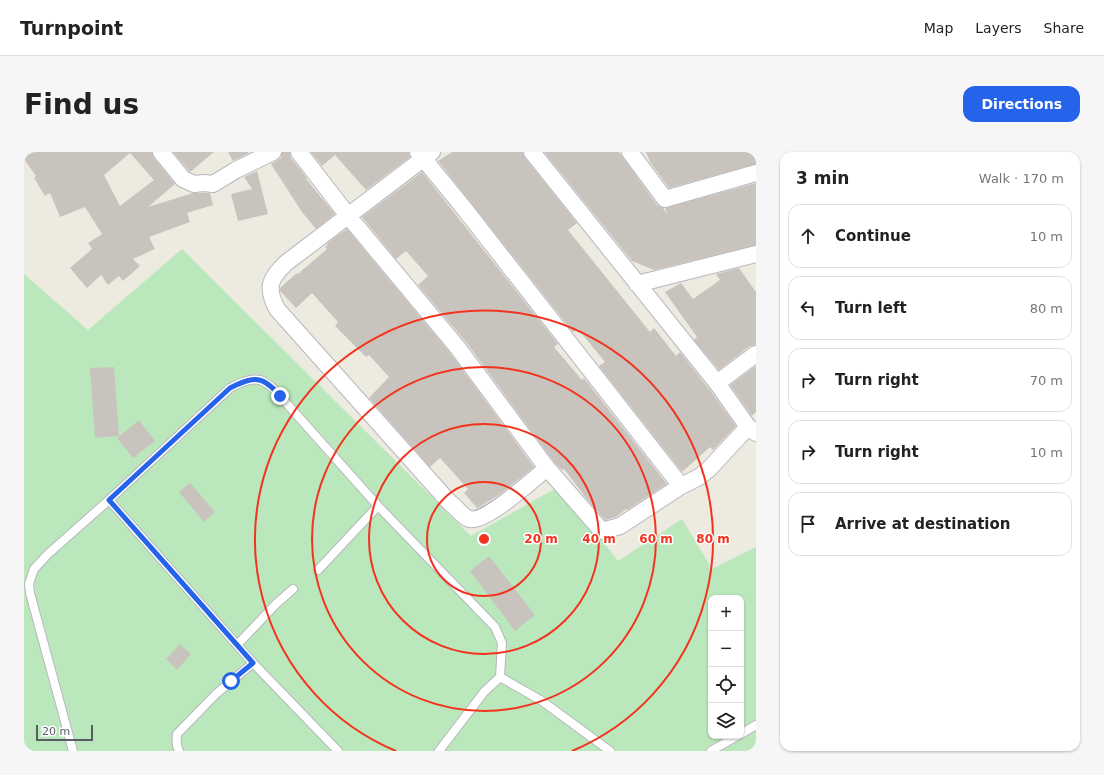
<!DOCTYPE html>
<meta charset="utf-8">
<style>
:root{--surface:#fff;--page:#f6f6f6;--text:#222;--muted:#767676;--line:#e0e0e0;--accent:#2563eb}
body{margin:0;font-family:"DejaVu Sans",sans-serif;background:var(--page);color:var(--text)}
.controls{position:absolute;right:12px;bottom:12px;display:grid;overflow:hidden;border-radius:8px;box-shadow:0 1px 3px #0004}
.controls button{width:36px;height:36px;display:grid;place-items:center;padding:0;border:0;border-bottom:1px solid var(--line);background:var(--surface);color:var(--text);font:20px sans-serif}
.scale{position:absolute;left:12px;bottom:10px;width:57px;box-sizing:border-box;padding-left:4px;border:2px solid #595d62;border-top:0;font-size:11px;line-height:14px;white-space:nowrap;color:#595d62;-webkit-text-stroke:3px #fff;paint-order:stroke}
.stop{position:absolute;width:12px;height:12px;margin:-9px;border:3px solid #2563eb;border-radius:50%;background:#fff}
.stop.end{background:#2563eb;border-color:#fff;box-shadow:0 1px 4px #0008}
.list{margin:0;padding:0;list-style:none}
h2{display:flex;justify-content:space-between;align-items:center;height:52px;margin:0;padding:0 16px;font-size:17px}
h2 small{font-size:13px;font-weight:400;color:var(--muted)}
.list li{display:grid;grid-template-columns:26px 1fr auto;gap:12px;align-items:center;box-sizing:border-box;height:64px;margin:0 8px 8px;padding:0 8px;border:1px solid var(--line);border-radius:12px}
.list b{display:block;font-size:15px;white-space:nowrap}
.list em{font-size:13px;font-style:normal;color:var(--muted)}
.icon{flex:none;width:22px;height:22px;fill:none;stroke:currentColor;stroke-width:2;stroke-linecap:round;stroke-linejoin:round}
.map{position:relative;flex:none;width:732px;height:599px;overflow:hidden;border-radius:12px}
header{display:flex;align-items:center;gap:24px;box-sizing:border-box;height:56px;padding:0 20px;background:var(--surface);border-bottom:1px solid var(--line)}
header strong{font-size:19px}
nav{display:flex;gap:22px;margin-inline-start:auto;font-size:14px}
.intro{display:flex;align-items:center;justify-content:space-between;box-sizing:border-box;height:96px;padding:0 24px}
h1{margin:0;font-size:28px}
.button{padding:10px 18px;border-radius:12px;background:var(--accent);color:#fff;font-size:14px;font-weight:700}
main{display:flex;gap:24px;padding:0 24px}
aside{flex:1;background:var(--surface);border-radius:12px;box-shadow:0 1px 3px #0004}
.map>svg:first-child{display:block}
</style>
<header>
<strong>Turnpoint</strong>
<nav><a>Map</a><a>Layers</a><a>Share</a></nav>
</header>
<div class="intro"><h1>Find us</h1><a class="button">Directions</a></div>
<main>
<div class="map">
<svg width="732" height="599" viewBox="0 0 732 599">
<rect width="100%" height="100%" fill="#edeae0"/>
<!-- green -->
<path fill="#bae7bb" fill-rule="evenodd" d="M158 97 447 384 536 334 594 409 658 367 688 417 732 395V599H0V122L64 178ZM687 446H717V584H687Z"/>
<!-- building -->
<path fill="#c8c4bd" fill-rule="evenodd" d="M0 0H128L130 6 151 32 124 55 169 41H186L189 53 163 61 166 70 125 85 131 97 109 107 116 114 99 129 95 124 84 133 77 123 63 136 46 116 68 97 64 91 78 82 61 55 36 65 26 41 21 44 10 26 12 24 0 7ZM106 1 130 28 96 54 80 23Z
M149 0H190L166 20Z
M204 0H224L225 1 209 9Z
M258 0H266L267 6 283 26 282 27 311 62 292 77 278 60 247 12 257 6Z
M287 0H385L386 5 342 38 311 3 298 14Z
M428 0H499L501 6 553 71 544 78 626 180 630 176 652 204 656 200 685 237 712 274 693 294 689 298 686 295 658 320 575 214 581 210 554 177 549 180 414 9Z
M520 0H595L633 53 639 56 643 62 641 56 732 31V93L630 118 608 109Z
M622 0H732V12L645 36 626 10Z
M233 19 244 62 214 69 207 42 228 37 220 25Z
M398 20 534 192 530 195 558 228 560 226 643 332 603 358 602 357 592 365 581 368 562 346 540 317 538 318 530 310 442 190 394 133 404 124 382 99 372 107 338 65Z
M323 77 427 202 510 315 479 340 457 354 453 356 440 341 444 337 416 306 406 315 345 246 365 225 345 203 342 205 311 174 314 170 288 141 272 156 256 139V136L273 121 274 122 303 97 301 95 304 92 303 91Z
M715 116 732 140V193L726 194 695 218 670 188 673 185 641 140 657 131 669 147 696 128 692 122Z
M732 214V260L728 264 706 233Z
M90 215 95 284 71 286 66 216Z
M115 268 131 289 109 306 93 286Z
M166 331 191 360 180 370 155 340Z
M465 404 511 463 491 479 446 419Z
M156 492 167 502 153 518 142 507Z"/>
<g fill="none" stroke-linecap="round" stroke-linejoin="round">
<defs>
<path id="service" d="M85 348 206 236C216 231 231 223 242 231 247 234 252 239 256 244L354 354 471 475 478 491 476 525
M294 418 354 354
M213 493 252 452 269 437
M717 582 732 573
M49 599 6 441 5 432 10 417 24 402 85 348 229 511 314 599
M155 599C152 593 152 589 153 582L192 542 229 511
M415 599 460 540 476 525 518 549 586 599
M687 599 713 584"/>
<path id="minor" d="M137 0 159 27 170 32 180 31 189 32 212 18 249 0
M275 0 325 65 434 196 523 316 578 379 596 374 657 334 675 325 685 317 724 275
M394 0 439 55 657 334
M408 0 262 111C245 127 242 136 253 157L426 351C432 355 438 364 445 367 460 372 510 327 523 316
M508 0 693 231 724 275 732 281
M606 0 641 47 732 21
M613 132 732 102
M693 231 732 202"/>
</defs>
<!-- service casing -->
<use href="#service" stroke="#b6b8be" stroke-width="10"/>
<!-- minor casing -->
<use href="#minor" stroke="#b6b8be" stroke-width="18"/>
<!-- service -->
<use href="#service" stroke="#fff" stroke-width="8"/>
<!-- minor -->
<use href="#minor" stroke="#fff" stroke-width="16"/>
</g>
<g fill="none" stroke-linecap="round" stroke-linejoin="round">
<!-- route -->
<path stroke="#2563eb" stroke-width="5" d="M207 529 229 511 85 348 206 236C216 231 231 223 242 231 247 234 252 239 256 244"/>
</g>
<!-- distance rings -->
<g fill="none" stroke="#f4331f" stroke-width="2">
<circle cx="460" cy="387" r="57"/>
<circle cx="460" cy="387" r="115"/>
<circle cx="460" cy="387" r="172"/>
<path d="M372 599A229 229 0 1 1 548 599"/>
</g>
<circle cx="460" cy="387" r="6" fill="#f4331f" stroke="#fff" stroke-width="2"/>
<g font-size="12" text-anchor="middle" font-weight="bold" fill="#f4331f" stroke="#fff" stroke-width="3" stroke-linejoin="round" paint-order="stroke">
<text x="517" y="391">20 m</text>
<text x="575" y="391">40 m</text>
<text x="632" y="391">60 m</text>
<text x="689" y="391">80 m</text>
</g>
</svg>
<div class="controls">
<button>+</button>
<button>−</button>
<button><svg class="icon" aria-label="locate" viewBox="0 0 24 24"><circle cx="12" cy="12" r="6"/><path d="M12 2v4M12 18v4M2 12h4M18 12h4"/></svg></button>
<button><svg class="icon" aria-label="layers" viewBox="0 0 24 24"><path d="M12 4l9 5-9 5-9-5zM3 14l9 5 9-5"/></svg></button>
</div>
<div class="scale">20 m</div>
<div class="stop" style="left:207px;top:529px"></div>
<div class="stop end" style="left:256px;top:244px"></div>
</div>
<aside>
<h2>3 min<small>Walk · 170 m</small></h2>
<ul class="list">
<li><svg class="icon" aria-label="ahead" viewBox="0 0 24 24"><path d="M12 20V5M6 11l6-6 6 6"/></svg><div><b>Continue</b></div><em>10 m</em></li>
<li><svg class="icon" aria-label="left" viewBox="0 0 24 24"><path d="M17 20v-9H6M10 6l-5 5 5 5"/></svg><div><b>Turn left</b></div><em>80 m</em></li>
<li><svg class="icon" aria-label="right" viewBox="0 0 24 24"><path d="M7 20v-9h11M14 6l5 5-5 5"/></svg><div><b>Turn right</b></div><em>70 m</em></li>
<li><svg class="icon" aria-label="right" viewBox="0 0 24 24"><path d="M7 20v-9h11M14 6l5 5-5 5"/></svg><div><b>Turn right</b></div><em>10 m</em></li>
<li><svg class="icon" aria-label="arrive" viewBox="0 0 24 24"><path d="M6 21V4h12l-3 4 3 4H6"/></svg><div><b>Arrive at destination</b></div></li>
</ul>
</aside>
</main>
